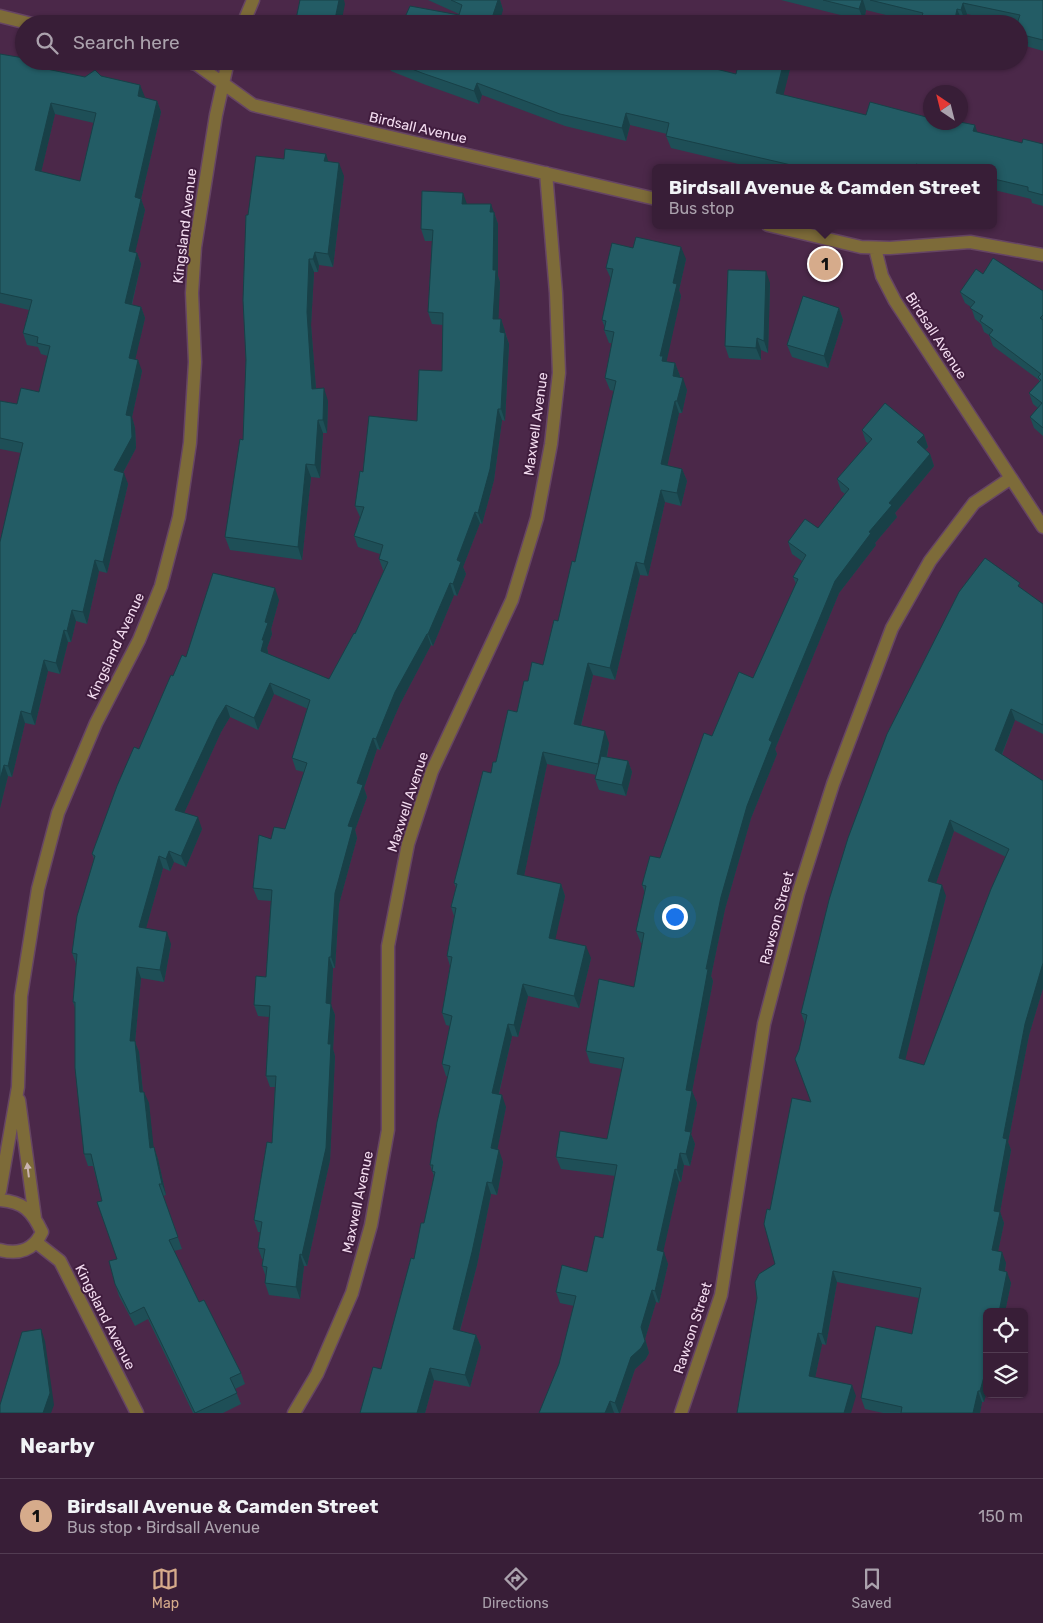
<!DOCTYPE html>
<meta charset="utf-8">
<style>
:root{--surface:#381e37;--page:#432b42;--text:#f1f3f6;--muted:#aba2ad;--line:#523c52;--accent:#d6ab8b}
body{margin:0;font-family:Rubik,sans-serif;background:var(--page);color:var(--text)}
.controls{position:absolute;right:15px;bottom:15px;display:grid;overflow:hidden;border-radius:8px;box-shadow:0 1px 4px #0004}
.controls button{width:45px;height:45px;display:grid;place-items:center;padding:0;border:0;border-bottom:1px solid var(--line);background:var(--surface);color:var(--text);font:25px sans-serif}
.compass{position:absolute;left:923px;top:85px;width:45px;height:45px;border-radius:50%;background:var(--surface);box-shadow:0 1px 4px #0004;rotate:325deg}
.you{position:absolute;left:674px;top:916px;width:18px;height:18px;margin:-12px;border:4px solid #fff;border-radius:50%;background:#1a73e8;box-shadow:0 0 0 8px #1a73e833}
.badge{display:grid;place-items:center;width:32px;height:32px;border-radius:50%;background:var(--accent);color:#111;font-size:16px;font-weight:700}
.pin{position:absolute;translate:-50% -50%;border:2px solid #fff;box-shadow:0 1px 5px #0006}
.popup{position:absolute;left:652px;top:164px;width:345px;height:65px;box-sizing:border-box;display:grid;place-content:center;border-radius:8px;background:var(--surface);filter:drop-shadow(0 1px 4px #0005);font-size:16px;white-space:nowrap;color:var(--muted)}
.popup b{font-size:19px;color:var(--text)}
.popup::after{content:'';position:absolute;left:50%;top:100%;margin-left:-10px;border:10px solid transparent;border-top-color:var(--surface)}
.list{margin:0;padding:0;list-style:none}
h2{display:flex;justify-content:space-between;align-items:center;height:65px;margin:0;padding:0 20px;font-size:21px}
h2 small{font-size:16px;font-weight:400;color:var(--muted)}
.list li{display:grid;grid-template-columns:32px 1fr auto;gap:15px;align-items:center;box-sizing:border-box;height:75px;padding:0 20px;border-top:1px solid var(--line)}
.list b{display:block;font-size:19px;white-space:nowrap}
.list p{margin:0;font-size:16px;white-space:nowrap;color:var(--muted)}
.list em{font-size:16px;font-style:normal;color:var(--muted)}
.icon{flex:none;width:28px;height:28px;fill:none;stroke:currentColor;stroke-width:2;stroke-linecap:round;stroke-linejoin:round}
.map{position:relative;flex:none;width:1043px;height:1413px;overflow:hidden}
.search{position:absolute;background:var(--surface);box-shadow:0 1px 4px #0004;left:15px;right:15px;top:15px;height:55px;display:flex;align-items:center;gap:12px;box-sizing:border-box;padding:0 18px;border-radius:28px;color:var(--muted);font-size:19px}
.sheet{height:140px;background:var(--surface)}
nav{display:flex;justify-content:space-around;align-items:center;box-sizing:border-box;height:70px;border-top:1px solid var(--line);background:var(--surface);font-size:14px;color:var(--muted)}
nav a{display:grid;justify-items:center;gap:2px}
nav .on{color:var(--accent)}
.map>svg:first-child{display:block}
</style>
<div class="map">
<svg width="1043" height="1413" viewBox="0 0 1043 1413">
<rect width="100%" height="100%" fill="#4b2849"/>
<g fill="none" stroke-linecap="round" stroke-linejoin="round">
<defs>
<path id="street" d="M0 16 32 24
M243 24 253 0
M185 61 196 64 253 105 656 199
M768 225 861 247 890 248 970 242 1043 255
M875 248 882 276 895 301 1043 527
M19 1100 35 1218
M0 1191 18 1087 21 996 38 889 58 813 96 723 139 640 161 586 179 517 190 443 195 362 192 293 195 247 216 115 228 61
M0 1200C24 1202 32 1211 42 1232 34 1250 19 1255 0 1250
M37 1243 60 1261 137 1413
M294 1413 317 1374 352 1293 371 1225 388 1130V946L408 844 432 771 512 600 537 518 551 444 559 373 556 293 546 173
M681 1413 721 1295 764 1024 798 894 833 784 892 628 930 561 974 503 1011 478"/>
</defs>
<!-- street casing -->
<use href="#street" stroke="#664564" stroke-width="15"/>
<!-- street -->
<use href="#street" stroke="#7d6b39" stroke-width="12"/>
</g>
<!-- wall -->
<path fill="#1e4f57" fill-rule="evenodd" d="M428 0H500L503 10 459 15V14Z
M781 0H1043V51L1019 44V24H1011L967 14 965 21H962L961 24H922L866 10 864 21Z
M0 54 43 63 46 69 85 77 101 76 140 85 144 98 157 101 161 112 141 199 145 210 135 252 137 253 141 264 132 305 141 307 145 318 135 359 142 371 132 417 135 428 136 448 123 473 128 484 107 573 99 571 87 624 76 621 71 642H68L60 674 48 671 35 725 25 723 12 777 8 776 0 808V542L21 453 0 449V401L17 404 39 392 48 356 41 354 38 347 27 345 23 333 29 310 0 303ZM55 114 94 123 80 181 41 172Z
M387 61H684L736 74 792 61 783 95 866 115 977 132 1022 143 1043 144V206L1032 203 1031 199 994 190V168H755L671 148 666 136 667 134 630 125 626 141 565 126 482 95 479 104 426 85 391 71Z
M284 159 328 161 344 176 333 267 319 265 318 272H314L311 325 316 389 328 401 327 433H323L320 478 311 477 302 560 230 550 225 537 243 440 246 360 248 215Z
M467 204 494 212 498 224V276L500 282 498 319H501L509 344 505 421 502 420 494 480 482 524 480 523 463 567 466 574 457 596 454 595 433 646 431 645 400 704 380 750 377 749 364 788 367 797 355 830 357 838 339 904 335 968H333L331 1005 335 1015 333 1049 335 1056 330 1160 307 1266H304L300 1299 269 1295 265 1283 266 1277 262 1266 263 1259H262L258 1248 260 1232H258L254 1220 272 1143 275 1087H270L266 1076 269 1017 258 1016 254 1005 266 977 271 901 258 900 253 888 271 839 285 829 304 772 296 770 292 758 308 709 274 694 258 730 230 717 221 732 184 813 202 829 186 867 174 862 170 871 163 868 146 928 171 944 164 982 141 978 135 1042 139 1052 143 1092 149 1103 153 1147 158 1159 166 1195 163 1196 182 1249 174 1251 199 1302 241 1373 245 1384 235 1389 241 1404 223 1413H193L148 1319 135 1326 119 1296 115 1284 117 1259 102 1201 93 1166H88L84 1154 75 1008 73 1002 76 964 72 953 94 859 92 854 139 749 173 676 186 657 279 600 271 629 272 634 267 648 268 652V654L329 679 355 634 384 570H383L379 559 380 554 358 547 354 536 360 517 355 506 363 472 417 421 442 371 443 325 432 324 428 312 432 241H425L421 229Z
M686 259 679 290 681 296 666 362 675 363 680 376 679 377 687 390 682 413H679L667 466 682 469 687 481 681 506 665 502 648 576 640 575 615 680 593 675 581 726 609 743 607 757 628 761 632 772 626 796 599 790 595 779 596 775 547 764 524 876 561 884 565 896 555 939 591 958 579 1008 528 996 518 1037 512 1036 499 1094 506 1107 497 1150 503 1162 497 1195 491 1194 477 1265 460 1331 476 1335 481 1347 470 1387 434 1380 425 1413H360L381 1369 424 1223 434 1176 430 1165 448 1077 446 1076 442 1064 450 1026 446 1025 442 1013 450 966 447 956 454 916 451 907 456 888 454 883 491 773 517 712 528 681 543 665 558 621 575 562 614 391 610 390 605 378 612 343H609L604 330 605 328 602 320 611 279 606 268Z
M983 274 1043 291V436L1034 428 1030 417 1038 408 1033 404 1029 393 1039 382V380L993 346 989 335 984 332 981 324 975 319 971 307 965 303 960 292Z
M770 283 768 353 761 350V360L729 358 725 346Z
M839 308 843 320 828 368 792 357 787 345Z
M862 430 924 435 928 447 925 450 930 454 934 466 895 513 897 517 875 543 876 545 839 593 775 749 777 754 751 818 725 909 711 976 713 981 692 1091 697 1103 691 1134 695 1144 690 1166 684 1165 681 1182 679 1181 663 1252 668 1264 659 1303 656 1302 645 1339 649 1353 645 1360 635 1369 620 1413H615L559 1364 574 1306 560 1303 556 1292 587 1272 603 1238 615 1176 561 1169 556 1157 607 1139 622 1069 590 1063 586 1051 634 987 642 943H641L636 931 645 893 642 885 660 858 712 736 753 678 796 584 793 577 802 561 792 554 788 542 818 528 845 494 841 491 837 479 868 443 866 442Z
M1022 589 1043 604V734L1015 720 1002 755 1043 781V988L1029 1035 1008 1142 1011 1150 1000 1212 1004 1223 998 1251 1006 1263 1005 1271 1011 1283 1005 1312H987L984 1402H982L980 1413H883L865 1409 861 1398 912 1334 919 1298 837 1282 826 1345 822 1344 815 1378 856 1396 737 1413 775 1264 770 1210 810 1102 805 1024 801 1013ZM954 831 1006 857 924 1065 905 1060 946 896 936 883Z"/>
<!-- shaded-wall -->
<path fill="#184047" d="M339 0H344L345 4 341 24H334Z
M498 0H500L503 10 499 24H490Z
M862 0H863L866 10 864 21 859 9Z
M963 3 967 14 965 21 961 10Z
M957 9 962 21 961 24H954Z
M784 61H792L781 105 776 93Z
M477 83 482 95 479 104 474 91Z
M140 85 145 97 142 107 138 96Z
M157 101 161 112 141 199 145 210 133 262 129 251 135 197Z
M51 103 55 114 39 181 35 170Z
M626 113 630 125 626 141 622 128Z
M975 125 979 137 973 131Z
M326 154 330 167 324 161Z
M339 163 344 176 333 267 328 254Z
M463 193 467 204H462Z
M491 204 498 224V276L500 282 498 330 493 319V270L490 212Z
M681 247 686 259 679 290 681 296 666 364V373L660 356 673 283Z
M315 252 319 265 318 272 313 259Z
M137 253 141 264 129 315 125 303Z
M309 259 314 272 311 325 317 402 312 389 307 312Z
M766 271 770 283 768 353 764 341Z
M141 307 145 318 133 369 129 358Z
M839 308 843 320 828 368 824 356Z
M501 319 505 331V344L500 332Z
M505 333 509 344 505 421 501 409Z
M757 338 761 350V360L756 348Z
M138 360 142 371 132 417 135 428 136 448 118 482 114 470Z
M675 363 680 376 677 388 673 376Z
M683 378 687 390 682 413 677 401Z
M324 388 328 401 327 433 323 420Z
M675 401 679 413 665 476 661 464Z
M498 409 502 420 494 480 482 524 478 513Z
M318 420 323 433 320 478 315 465Z
M924 435 928 447 921 454 917 442Z
M930 454 934 466 895 513 897 517 875 543 876 545 839 593 775 749 777 754 751 818 725 909 711 976 713 981 690 1102 686 1090 706 969 721 897 747 806 769 740 835 581 889 503Z
M306 464 311 477 302 560 298 547Z
M682 469 687 481 681 506 677 493Z
M124 473 128 484 107 573 103 562Z
M661 490 665 502 648 576 644 564Z
M475 512 480 523 463 567 466 574 457 596 453 584 457 560Z
M95 560 99 571 87 624 83 612Z
M636 562 640 575 615 680 610 668Z
M450 583 454 595 433 646 428 634Z
M275 588 279 600 271 629 272 634 267 648 268 652 265 662 261 651 262 640 265 622Z
M72 610 76 621 71 642 67 631Z
M64 630 68 642 60 674 56 663Z
M427 634 431 645 400 704 380 750 376 739 395 692Z
M44 660 48 671 35 725 31 714Z
M588 663 593 675 578 737 574 724Z
M270 683 274 694 258 730 254 718Z
M226 705 230 717 221 732 180 822 175 810 217 720Z
M1011 709 1015 720 999 761 995 750Z
M21 711 25 723 12 777 8 766Z
M605 731 609 743 603 776 598 764Z
M373 738 377 749 364 788 367 797 355 830 357 838 339 904 335 968 331 957 335 893 357 783Z
M543 752 547 764 522 886 517 874Z
M628 761 632 772 626 796 622 785Z
M4 765 8 776 0 808V779Z
M198 817 202 829 186 867 181 856Z
M950 820 954 831 933 892 928 881Z
M169 851 174 862 170 871 166 859Z
M159 856 163 868 143 939 139 927Z
M561 884 565 896 553 950 549 938Z
M942 885 946 896 903 1069 899 1058Z
M167 932 171 944 164 982 160 970Z
M586 946 591 958 579 1008 574 996Z
M329 957 333 968 331 1005 335 1015 333 1049 335 1056 330 1160 307 1266 302 1255 328 1044 326 1003Z
M1043 963V988L1029 1035 1008 1142 1011 1150 1000 1212 1004 1223 996 1261 992 1250 994 1211 1003 1138 1025 1024Z
M137 967 141 978 135 1042 139 1052 144 1104 140 1092 130 1041Z
M523 984 528 996 518 1037 514 1025Z
M508 1024 512 1036 496 1105 492 1093Z
M692 1091 697 1103 691 1134 695 1144 690 1166 686 1154 685 1131Z
M144 1092 149 1103 155 1160 150 1148Z
M502 1095 506 1107 495 1161 491 1148Z
M154 1147 158 1159 166 1195 162 1184Z
M499 1150 503 1162 497 1195 492 1183Z
M680 1153 684 1165 681 1182 677 1170Z
M675 1169 679 1181 661 1262 657 1250Z
M487 1182 491 1194 477 1265 457 1341 453 1329Z
M664 1252 668 1264 659 1303 655 1291Z
M1002 1252 1006 1263 1003 1281 999 1270Z
M300 1254 304 1266 300 1299 296 1287Z
M833 1271 837 1282 826 1345 822 1334Z
M1007 1272 1011 1283 1005 1312H999Z
M652 1290 656 1302 645 1339 649 1353 645 1360 635 1369 620 1413H619L615 1403 641 1327Z
M41 1329 45 1341 54 1405 51 1413H43Z
M818 1333 822 1344 813 1388 809 1376Z
M476 1335 481 1347 470 1387 465 1375Z
M987 1366V1392L984 1402 980 1391Z
M430 1368 434 1380 425 1413H417Z
M852 1385 856 1396 851 1413H844Z
M978 1391 982 1402 980 1413H973Z
M610 1401 614 1413H605Z"/>
<!-- building -->
<path fill="#235c65" stroke="#184047" fill-rule="evenodd" d="M300 0H339L334 24H295Z
M451 0H498L490 24H402L410 6 459 15 462 5Z
M823 0H862L859 9Z
M870 0H1043V40L1019 34V24H1017L1020 15 963 3 961 10 957 9 954 24H942L921 19 923 13Z
M0 54 24 58V61H37L43 63 42 68 85 77 95 70 101 76 140 85 138 96 157 101 135 197 141 199 129 251 137 253 125 303 141 307 129 358 138 360 126 415 131 416 132 437 114 470 124 473 103 562 95 560 83 612 72 610 67 631 64 630 56 663 44 660 31 714 21 711 8 766 4 765 0 779V542L23 443 0 438V401L17 404 21 388 39 392 50 346 37 343 38 337 23 333 32 300 0 293ZM51 103 96 113 80 181 35 170Z
M392 61H684L736 74 739 61H784L776 93 866 115 870 102 930 118V122H960L975 125 973 131 1022 143 1023 139 1043 144V195L1028 191V187L994 179V168H930L916 164 915 168H867L864 167V168H804L666 136 669 123 626 113 622 128 560 114 477 83 474 91 422 73Z
M285 149 326 154 324 161 339 163 328 254 315 252 313 259H309L307 312 312 389 324 388 323 420H318L315 465 306 464 298 547 225 537 240 439 243 440 246 360 243 300 246 215H248L256 156 284 159Z
M422 191 463 193 462 204H491L490 212H494L493 270H496L493 319H501L500 332 505 333 501 409H498L490 469 478 513 475 512 457 560 461 562 453 584 450 583 428 634H427L395 692 376 739 373 738 357 783 363 785 348 826 353 827 335 893 331 957H329L326 1003 331 1004 328 1044H331L326 1148 302 1255 300 1254 296 1287 265 1283 267 1267 262 1266 265 1249 258 1248 262 1222 254 1220 267 1142 272 1143 276 1076H266L270 1006 254 1005 256 976 266 977 272 890 253 888 259 835 271 839 274 827 285 829 307 763 292 758 310 700 270 683 254 718 226 705 217 720 175 810 198 817 181 856 169 851 166 859 159 856 139 927 167 932 160 970 137 967 130 1041H135L140 1092H144L150 1148 154 1147 162 1184H159L178 1237 169 1240 199 1302 204 1300 241 1373 230 1378 237 1393 195 1413 144 1307 130 1314 115 1284 109 1261 117 1259 97 1202 102 1201 91 1154H84L75 1068V1002H73L77 954 72 953 77 916 95 856 92 854 117 786 134 747 139 749 171 675 173 676 182 655 186 657 213 573 275 588 265 622 268 623 262 640H264L261 651 329 679 354 633 355 634 388 562 379 559 383 545 354 536 364 507 355 506 360 471 363 472 369 416 417 421 419 370 442 371 443 313 428 312 433 230 421 229Z
M636 237 681 247 673 283 677 284 660 356H663L662 361 675 363 673 376 683 378 677 401H675L661 464 682 469 677 493 661 490 644 564 636 562 610 668 588 663 574 724 605 731 598 764 543 752 517 874 561 884 549 938 586 946 574 996 523 984 514 1025 508 1024 492 1093 502 1095 491 1148 499 1150 492 1183 487 1182 472 1252 453 1329 476 1335 465 1375 430 1368 417 1413H360L373 1367 381 1369 411 1258 414 1259 421 1223H424L435 1172 432 1171 433 1165H430L437 1122 450 1066 442 1064 452 1016 442 1013 452 957 447 956 456 908 451 907 457 884 454 883 483 771 491 773 493 762H496L508 710 517 712 524 681H528L532 662 543 665 554 620 558 621 572 561 575 562 616 381 605 378 614 332 604 330 606 321 602 320 613 269 606 268 612 243 633 248Z
M993 258 1043 291V315L1040 318 1043 320V428L1030 417 1042 403 1029 393 1041 380 1038 377 1041 374 989 335 993 330 980 321 983 316 970 308 975 302 960 292 976 269 983 274Z
M728 270 766 271 764 341 757 338 756 348 725 346Z
M803 296 839 308 824 356 787 345Z
M885 403 924 435 917 442 930 454 889 503 892 505 869 532 871 533 835 581 769 740 772 742 747 806 721 897 706 969H708L686 1090 692 1091 685 1131 691 1132 686 1154 680 1153 677 1170 675 1169 657 1250 664 1252 655 1291 652 1290 641 1327 645 1341 641 1348 631 1357 615 1403 610 1401 605 1413H539L559 1364 576 1296 556 1292 562 1265 587 1272 595 1236 603 1238 617 1165 556 1157 560 1131 607 1139 624 1058 586 1051 599 979 634 987 644 933 636 931 646 886 642 885 650 856 660 858 704 733 712 736 739 672 753 678 798 579 793 577 806 555 788 542 805 519 818 528 849 489 837 479 872 439 862 430Z
M985 558 1020 583 1018 586 1043 604V725L1011 709 995 750 1043 781V963L1025 1024 1003 1138 1007 1139 994 1211 1000 1212 992 1250 1002 1252 999 1270 1007 1272 999 1312H987V1366L980 1391H978L973 1413H901L902 1407 861 1398 876 1326 912 1334 921 1288 833 1271 822 1334 818 1333 809 1376 852 1385 844 1413H737L757 1298 755 1282 759 1274 775 1264 764 1224 767 1209 770 1210 792 1098 811 1102 795 1059 799 1050 807 1015 801 1013 829 900 848 838 887 734 959 592ZM950 820 1009 849 991 889 924 1065 899 1058 942 885 928 881Z
M601 756 628 761 622 785 595 779Z
M41 1329 50 1393 43 1413H0V1405L22 1332Z"/>
<!-- one-way arrows -->
<defs><path id="oneway-solid" d="M-6-.8H1V-3.2L6.5 0L1 3.2V.8H-6Z" transform="scale(1.25)"/></defs>
<use fill="#cab4b0" href="#oneway-solid" transform="translate(28 1170) rotate(-97)"/>
<g text-anchor="middle" dominant-baseline="central" stroke-width="4" stroke-linejoin="round" paint-order="stroke">
<!-- street labels -->
<g font-size="14" fill="#f3dcf0" stroke="#401d3e">
<text transform="translate(418 128) rotate(13)">Birdsall Avenue</text>
<text transform="translate(185 226) rotate(-83)">Kingsland Avenue</text>
<text transform="translate(936 336) rotate(57)">Birdsall Avenue</text>
<text transform="translate(536 424) rotate(-82)">Maxwell Avenue</text>
<text transform="translate(116 646) rotate(-65)">Kingsland Avenue</text>
<text transform="translate(408 802) rotate(-72)">Maxwell Avenue</text>
<text transform="translate(777 918) rotate(-75)">Rawson Street</text>
<text transform="translate(358 1202) rotate(-78)">Maxwell Avenue</text>
<text transform="translate(105 1317) rotate(63)">Kingsland Avenue</text>
<text transform="translate(693 1328) rotate(-72)">Rawson Street</text>
</g>
</g>
</svg>
<div class="controls">
<button><svg class="icon" aria-label="locate" viewBox="0 0 24 24"><circle cx="12" cy="12" r="6"/><path d="M12 2v4M12 18v4M2 12h4M18 12h4"/></svg></button>
<button><svg class="icon" aria-label="layers" viewBox="0 0 24 24"><path d="M12 4l9 5-9 5-9-5zM3 14l9 5 9-5"/></svg></button>
</div>
<svg class="compass" viewBox="-18 -18 36 36"><path d="M0-13l5 13h-10z" fill="#e53935"/><path d="M0 13l5-13h-10z" fill="#aba2ad"/></svg>
<div class="you"></div>
<div class="pin badge" style="left:825px;top:264px">1</div>
<div class="popup"><b>Birdsall Avenue &amp; Camden Street</b>Bus stop</div>
<div class="search"><svg class="icon" aria-label="search" viewBox="0 0 24 24"><circle cx="10" cy="10" r="6"/><path d="M15 15l6 6"/></svg>Search here</div>
</div>
<section class="sheet">
<h2>Nearby<small></small></h2>
<ul class="list">
<li><span class="badge">1</span><div><b>Birdsall Avenue &amp; Camden Street</b><p>Bus stop · Birdsall Avenue</p></div><em>150 m</em></li>
</ul>
</section>
<nav>
<a class="on"><svg class="icon" aria-label="map" viewBox="0 0 24 24"><path d="M3 6l6-2 6 2 6-2v14l-6 2-6-2-6 2zM9 4v14M15 6v14"/></svg>Map</a>
<a><svg class="icon" aria-label="directions" viewBox="0 0 24 24"><path d="M12 3l9 9-9 9-9-9zM9 14v-3h6M13 9l2 2-2 2"/></svg>Directions</a>
<a><svg class="icon" aria-label="saved" viewBox="0 0 24 24"><path d="M7 4h10v16l-5-4-5 4z"/></svg>Saved</a>
</nav>
